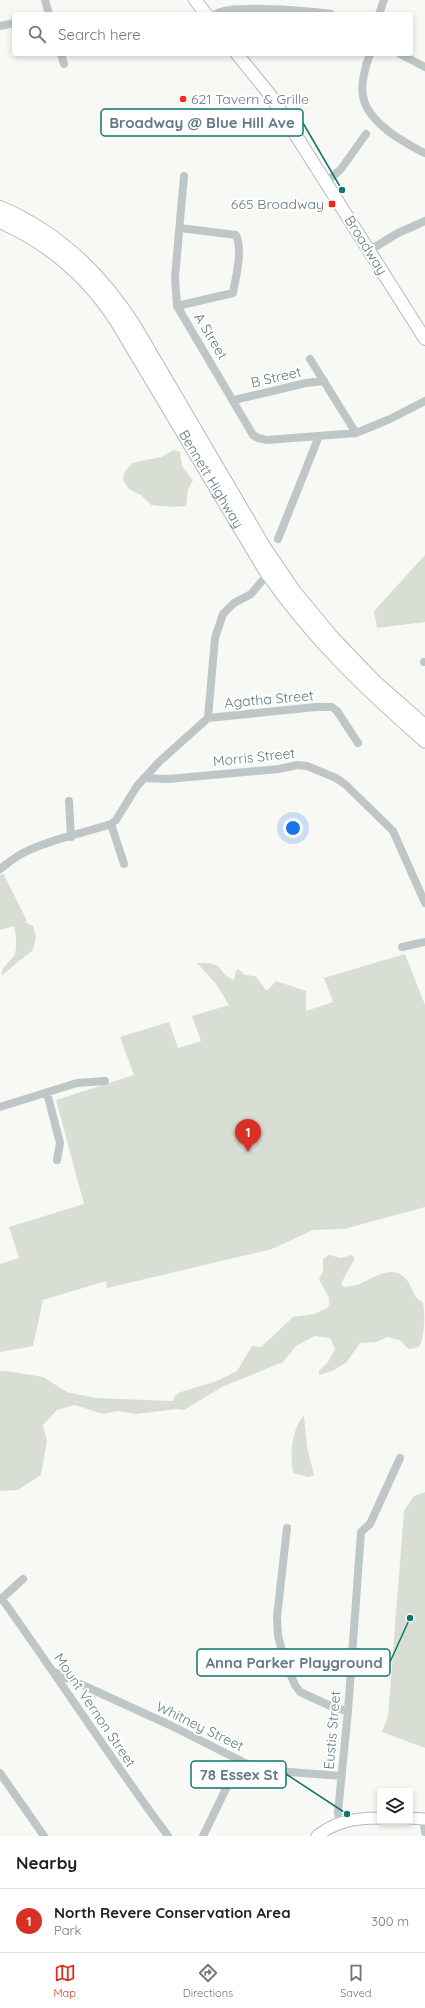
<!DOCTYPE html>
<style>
:root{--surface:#fff;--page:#f6f6f6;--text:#202124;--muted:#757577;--line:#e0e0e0;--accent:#d93025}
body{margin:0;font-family:Quicksand,sans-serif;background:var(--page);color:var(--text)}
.controls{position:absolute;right:12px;bottom:12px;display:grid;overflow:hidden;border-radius:4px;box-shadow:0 2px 6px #0003}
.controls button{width:36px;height:36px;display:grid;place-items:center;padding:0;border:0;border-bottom:1px solid var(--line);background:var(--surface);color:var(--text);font:20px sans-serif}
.you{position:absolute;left:293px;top:828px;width:14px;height:14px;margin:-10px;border:3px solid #fff;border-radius:50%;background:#1a73e8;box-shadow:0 0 0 6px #1a73e833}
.badge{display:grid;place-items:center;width:26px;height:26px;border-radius:50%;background:var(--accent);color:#fff;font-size:13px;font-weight:700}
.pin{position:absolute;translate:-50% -33px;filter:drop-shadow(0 1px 2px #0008)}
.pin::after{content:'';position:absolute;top:21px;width:14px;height:12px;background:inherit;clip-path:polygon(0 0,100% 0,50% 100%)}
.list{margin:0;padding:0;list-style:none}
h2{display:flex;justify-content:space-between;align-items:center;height:52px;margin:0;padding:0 16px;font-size:17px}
h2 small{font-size:13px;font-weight:400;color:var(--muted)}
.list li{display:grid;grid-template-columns:26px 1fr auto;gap:12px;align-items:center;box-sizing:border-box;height:64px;padding:0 16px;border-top:1px solid var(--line)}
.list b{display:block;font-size:15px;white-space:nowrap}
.list p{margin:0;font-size:13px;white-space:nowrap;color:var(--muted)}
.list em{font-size:13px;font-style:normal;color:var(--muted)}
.icon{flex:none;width:22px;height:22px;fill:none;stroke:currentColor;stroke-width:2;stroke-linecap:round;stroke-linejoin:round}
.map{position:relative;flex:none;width:425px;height:1836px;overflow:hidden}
.search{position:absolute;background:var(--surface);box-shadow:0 2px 6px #0003;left:12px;right:12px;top:12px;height:44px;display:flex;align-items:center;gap:10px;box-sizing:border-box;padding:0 14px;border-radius:4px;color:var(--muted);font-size:15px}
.sheet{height:116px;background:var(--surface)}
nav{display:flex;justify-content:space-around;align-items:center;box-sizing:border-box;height:56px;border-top:1px solid var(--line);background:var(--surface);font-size:11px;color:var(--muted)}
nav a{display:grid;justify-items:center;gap:2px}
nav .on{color:var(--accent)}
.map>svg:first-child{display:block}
</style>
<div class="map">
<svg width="425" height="1836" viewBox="0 0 425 1836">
<rect width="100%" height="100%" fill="#f8f8f5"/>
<!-- green -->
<path fill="#d9ded4" d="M174 450 180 452 182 466 193 480 188 489 186 506 173 507 151 505 141 495 129 489 123 480 124 473 132 463 161 457Z
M425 555V622L377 628 374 611Z
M3 873 27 921 25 922 33 926 36 937 33 950 2 975C0 967 12 961 15 954 17 946 16 934 14 926L0 930V875Z
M405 954 425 1005V1207L344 1229 313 1230 272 1249 107 1288 106 1281 43 1300 33 1346 0 1352V1264L19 1258 9 1227 84 1204 56 1100 134 1075 120 1037 169 1022 178 1048 201 1041 192 1016 229 1005 216 984 197 963C226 961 216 973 234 980L236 971 238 969 245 975 255 976 266 990 269 989 276 981 306 991V1011L333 1002 324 978Z
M329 1255 341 1258 351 1255 355 1258 343 1280 341 1284 344 1287C349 1286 354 1286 359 1284 375 1278 395 1261 409 1283 413 1290 415 1300 423 1302 425 1314 425 1337 419 1347L409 1349 399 1340 388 1337 376 1342 360 1343 346 1363 332 1371 319 1375V1371L328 1362 335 1349 330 1338 315 1336 296 1346 283 1362 222 1387 184 1410 178 1409 136 1414 118 1411 103 1414 75 1405 57 1410 43 1425 47 1441 41 1475 18 1490 0 1491V1371H7L43 1377 67 1392 95 1398 173 1401 175 1396 181 1392 217 1381 237 1371 252 1346 261 1347 293 1317 314 1314 327 1308 329 1305V1298L319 1279 323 1271V1259Z
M304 1416 307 1447 314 1475 309 1477 293 1473C290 1457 291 1428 304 1416Z
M425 1492V1748L382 1732 388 1716 404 1511 414 1496Z"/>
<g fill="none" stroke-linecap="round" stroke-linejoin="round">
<defs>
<path id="secondary" d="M410 1818 425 1819
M317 1836C336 1821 356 1818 380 1818"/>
<path id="primary" d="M195 0 206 14
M237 54 271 96 425 339"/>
<path id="trunk" d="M268 574C312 638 367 690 425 741
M328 633 375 682 425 726"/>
<g id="motorway">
<path d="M0 208C59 233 102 275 135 328L264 548 294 592 328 633"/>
<path id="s1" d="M0 221C48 242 88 276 117 321L268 574"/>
</g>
</defs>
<!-- secondary casing -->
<use href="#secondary" stroke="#b3bcbf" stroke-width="13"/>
<!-- primary casing -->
<use href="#primary" stroke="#b4bbbe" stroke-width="14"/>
<!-- trunk casing -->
<use href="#trunk" stroke="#b4babd" stroke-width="15"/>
<!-- motorway casing -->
<use href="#motorway" stroke="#b4babd" stroke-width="16"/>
<!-- minor -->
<path stroke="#bec6c8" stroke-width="8" d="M45 0 49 14
M216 14C228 4 312 11 331 14
M379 14 384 0
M0 26 14 23
M61 54 64 64
M370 54C355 94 361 112 395 136 405 142 415 149 425 153
M400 54 425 67
M184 176 175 277 177 306 253 435 258 438 267 440 356 433 390 419 425 401
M326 182 341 169 366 134
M370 250 398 233 425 221
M177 306 233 293C236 276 243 251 236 235L180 228
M310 359 356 433
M234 400 306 383 324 381
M278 539 319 436
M424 662H425
M208 718 316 707H332L337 711 358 743
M144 778 168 779 279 769 297 765 307 766 336 778 346 785 393 831 425 903
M69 801 71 837
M111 824 124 864
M0 869C7 864 15 857 23 853 47 840 84 833 111 824L116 820 137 786 160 761 208 718 215 638 223 614 234 603 251 594 268 574
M402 947 425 942
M47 1093 60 1143 57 1160
M0 1107 77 1083 105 1081
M287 1528 277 1617 278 1636 285 1662 295 1685 300 1692 335 1708 348 1711
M2 1599C58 1677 110 1758 168 1836
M0 1600 23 1579
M54 1672 172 1726 245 1763 276 1771 342 1776
M0 1773 44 1836
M423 1819 425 1832
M340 1823 338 1812 348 1711 361 1532 370 1524 400 1458
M203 1836 240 1760"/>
<!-- secondary -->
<use href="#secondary" stroke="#fff" stroke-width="11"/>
<!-- primary -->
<use href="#primary" stroke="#fff" stroke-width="12"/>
<!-- trunk -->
<use href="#trunk" stroke="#fff" stroke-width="13"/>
<!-- motorway -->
<use href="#motorway" stroke="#fff" stroke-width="14"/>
</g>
<!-- markers -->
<g fill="#f2281b" stroke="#fff" stroke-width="1.5">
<circle cx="183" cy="99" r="4"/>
<rect x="328" y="200" width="8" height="8" rx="2"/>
</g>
<g text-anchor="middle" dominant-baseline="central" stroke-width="4" stroke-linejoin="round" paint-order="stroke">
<!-- poi labels -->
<g font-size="14" fill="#617a83" stroke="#fff" text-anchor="start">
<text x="191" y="99">621 Tavern &amp; Grille</text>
<text x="324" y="204" text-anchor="end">665 Broadway</text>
</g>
<!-- street labels -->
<g font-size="14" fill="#617a83" stroke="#fff">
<text transform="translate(366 245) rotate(58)">Broadway</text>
<text transform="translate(211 336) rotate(59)">A Street</text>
<text transform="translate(276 377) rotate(-13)">B Street</text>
<text stroke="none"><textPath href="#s1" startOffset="340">Bennett Highway</textPath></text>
<text transform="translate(269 699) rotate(-5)">Agatha Street</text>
<text transform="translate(254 757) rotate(-6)">Morris Street</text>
<text transform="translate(95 1710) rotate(56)">Mount Vernon Street</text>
<text transform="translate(200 1726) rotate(26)">Whitney Street</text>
<text transform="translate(332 1730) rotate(-85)">Eustis Street</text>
</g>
</g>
<!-- callouts -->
<path fill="none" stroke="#0f766e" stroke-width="1.5" d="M342 190L303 123M410 1618L390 1662M347 1814L286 1774"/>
<g fill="#0f766e" stroke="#fff" stroke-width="1.5">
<circle cx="342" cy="190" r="4"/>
<circle cx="410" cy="1618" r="4"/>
<circle cx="347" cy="1814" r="4"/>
</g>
<g fill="#fff" stroke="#0f766e" stroke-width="1.5">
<rect x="101" y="109" width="202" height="27" rx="4"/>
<rect x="197" y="1649" width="193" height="27" rx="4"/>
<rect x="191" y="1761" width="95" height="27" rx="4"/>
</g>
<g font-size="15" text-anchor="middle" font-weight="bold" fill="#617a83">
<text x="202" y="128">Broadway @ Blue Hill Ave</text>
<text x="294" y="1668">Anna Parker Playground</text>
<text x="239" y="1780">78 Essex St</text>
</g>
</svg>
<div class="controls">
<button><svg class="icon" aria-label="layers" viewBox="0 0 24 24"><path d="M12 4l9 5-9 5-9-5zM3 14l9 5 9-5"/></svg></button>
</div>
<div class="you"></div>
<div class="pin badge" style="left:248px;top:1152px">1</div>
<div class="search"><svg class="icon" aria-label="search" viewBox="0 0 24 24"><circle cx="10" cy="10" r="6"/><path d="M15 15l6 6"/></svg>Search here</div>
</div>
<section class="sheet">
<h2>Nearby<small></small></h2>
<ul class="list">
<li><span class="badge">1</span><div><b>North Revere Conservation Area</b><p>Park</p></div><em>300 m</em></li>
</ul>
</section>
<nav>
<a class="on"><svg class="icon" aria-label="map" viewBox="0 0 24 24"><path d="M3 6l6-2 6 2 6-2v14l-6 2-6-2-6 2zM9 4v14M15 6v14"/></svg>Map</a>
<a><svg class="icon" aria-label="directions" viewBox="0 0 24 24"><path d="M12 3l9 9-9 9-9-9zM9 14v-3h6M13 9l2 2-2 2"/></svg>Directions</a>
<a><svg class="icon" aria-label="saved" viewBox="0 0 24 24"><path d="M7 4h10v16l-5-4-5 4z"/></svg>Saved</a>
</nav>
